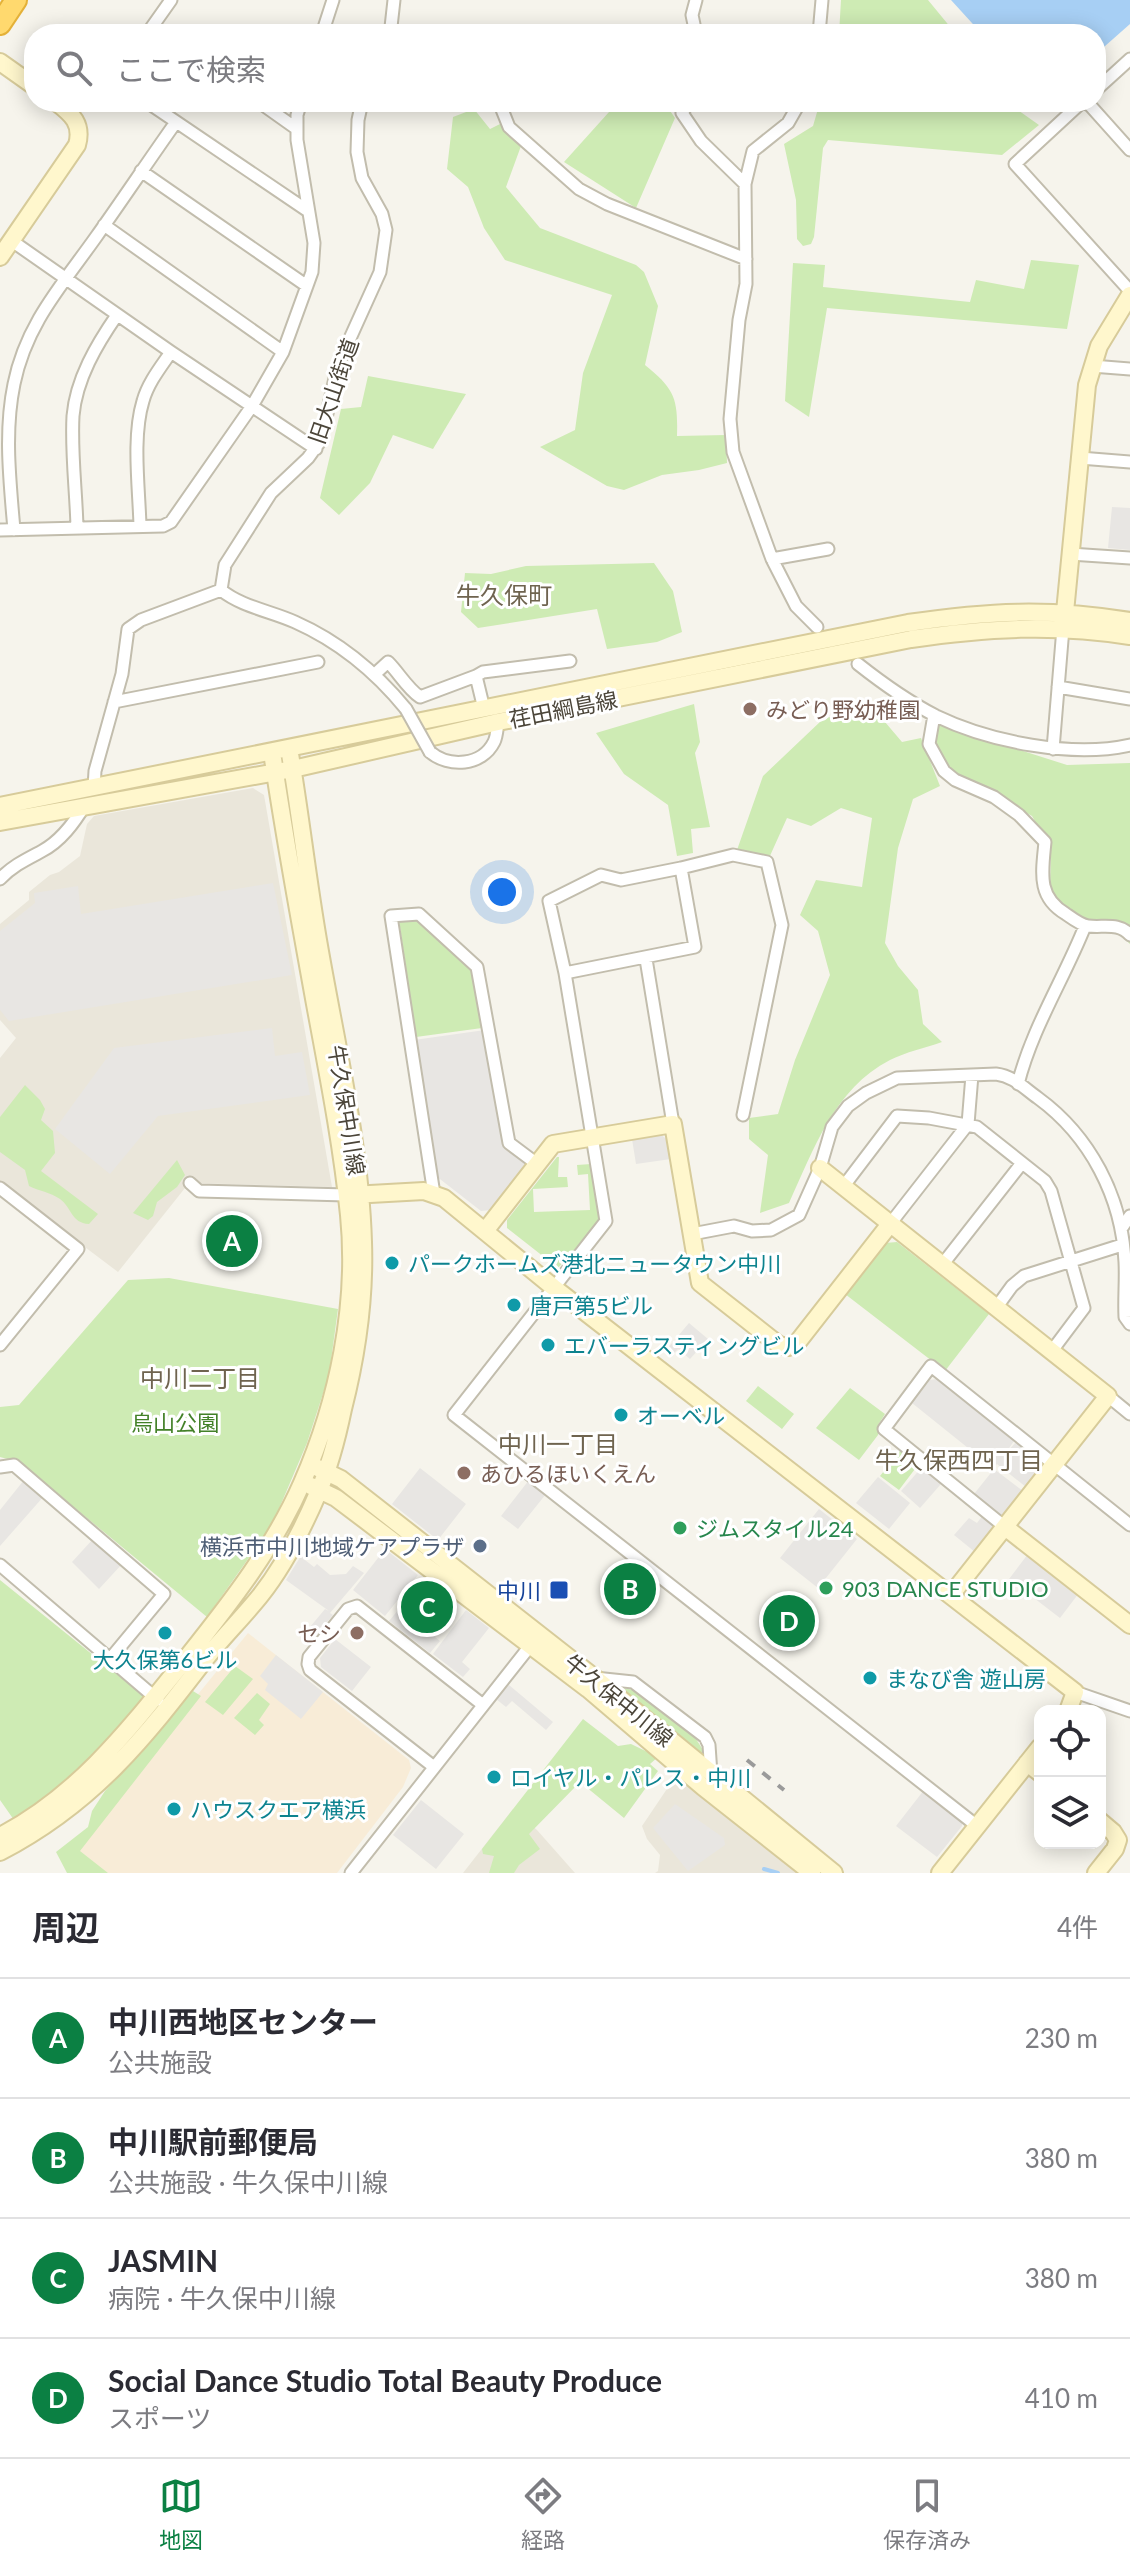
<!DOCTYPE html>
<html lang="ja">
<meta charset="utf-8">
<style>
:root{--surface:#fff;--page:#f2f2f3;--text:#2b2b33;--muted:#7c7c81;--line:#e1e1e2;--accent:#0b8043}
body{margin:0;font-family:Lato,"Noto Sans JP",sans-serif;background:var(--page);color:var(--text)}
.controls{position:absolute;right:24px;bottom:24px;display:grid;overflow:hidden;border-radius:16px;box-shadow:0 4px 20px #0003}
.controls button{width:72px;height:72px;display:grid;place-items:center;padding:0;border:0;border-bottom:2px solid var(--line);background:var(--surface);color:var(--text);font:40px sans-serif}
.you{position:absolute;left:502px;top:892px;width:28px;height:28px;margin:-20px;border:6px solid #fff;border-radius:50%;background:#1a73e8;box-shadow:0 0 0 12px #1a73e833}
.badge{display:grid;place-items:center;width:52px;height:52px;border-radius:50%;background:var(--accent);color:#fff;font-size:26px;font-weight:700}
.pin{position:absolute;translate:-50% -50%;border:4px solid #fff;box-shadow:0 2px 8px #0006}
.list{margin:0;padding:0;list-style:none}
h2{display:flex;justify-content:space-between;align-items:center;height:104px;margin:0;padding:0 32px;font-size:34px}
h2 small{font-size:26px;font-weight:400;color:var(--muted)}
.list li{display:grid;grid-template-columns:52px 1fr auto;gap:24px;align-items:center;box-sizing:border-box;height:120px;padding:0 32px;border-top:2px solid var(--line)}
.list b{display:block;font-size:30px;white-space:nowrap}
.list p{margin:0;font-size:26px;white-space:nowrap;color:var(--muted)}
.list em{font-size:26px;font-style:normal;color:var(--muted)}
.icon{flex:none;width:44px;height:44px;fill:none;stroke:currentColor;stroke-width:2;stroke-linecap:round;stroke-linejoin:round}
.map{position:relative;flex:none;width:1130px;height:1873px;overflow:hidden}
.search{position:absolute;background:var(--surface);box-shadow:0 4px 20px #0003;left:24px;right:24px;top:24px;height:88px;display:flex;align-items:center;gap:20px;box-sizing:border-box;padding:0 28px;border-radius:32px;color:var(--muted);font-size:30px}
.sheet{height:584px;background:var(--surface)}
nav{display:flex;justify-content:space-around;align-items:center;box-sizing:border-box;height:112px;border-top:2px solid var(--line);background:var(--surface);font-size:22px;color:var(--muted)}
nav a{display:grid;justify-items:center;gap:4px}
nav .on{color:var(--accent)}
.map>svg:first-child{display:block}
</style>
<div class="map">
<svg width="1130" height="1873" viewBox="0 0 1130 1873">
<rect width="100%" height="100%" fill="#f6f4ec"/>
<!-- residential -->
<path fill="#eae6da" d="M253 788 264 795 332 1187 189 1183 118 1272 0 1183V1058L16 1038 0 1020V924L29 900V892L50 875 59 872 80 856 87 824 94 816Z
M677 1774 802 1873H655L658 1871 660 1855 647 1839 642 1826Z
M513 1809 537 1830 575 1873H463Z"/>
<!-- commercial -->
<path fill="#f8ecd7" d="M248 1633 409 1760 411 1768 403 1787 337 1873H73L79 1840Z"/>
<!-- green -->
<path fill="#ceebb4" d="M841 0H928L956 34H839Z
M618 102H664L675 118 636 208 564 162Z
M820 102H982L1015 108 1039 125 1002 155 828 140 823 148 814 237 811 244 803 246 797 239 796 200 784 144 813 126Z
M474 109 490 129 502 123 521 146 506 187 540 228 636 265 644 272 658 306 645 365C675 389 678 399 677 436L726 435 727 463 699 470 662 475 624 490 607 486 540 447 575 430 583 373 612 295 505 260 484 228 468 187 447 169 453 117Z
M1031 260 1079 265 1067 329 827 308 809 417 785 401 793 263 825 265 823 287 970 302 976 280 1024 289Z
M368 376 466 394 433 449 393 435 370 483 339 515 320 498 341 409 361 407Z
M654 563 673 591 682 632 657 642 607 649 597 609 478 628 461 612 465 573 491 574 526 566Z
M868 702 902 742 921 738 940 786 913 799 898 848 885 943 898 966 918 990 923 1024 942 1042C925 1048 906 1052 890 1060 834 1089 814 1149 789 1203L760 1213 768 1155 749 1139V1118L778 1114 795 1060 830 975 818 931 800 915 816 880 862 887 872 818 841 808 811 826 787 818 769 858 737 850 763 776 822 720Z
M694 704 700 742 695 753 710 827 691 829 693 853 677 856 668 805 624 774 596 733Z
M939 724 1067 765 1130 763V944L1107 923 1085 922 1060 904 1050 888 1051 850 1032 816 944 766 931 745Z
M414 918 473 969 482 1028 416 1037 399 920Z
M25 1085 40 1100 45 1109 41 1120 53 1131 55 1153 41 1171 98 1214 89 1224C71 1223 72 1208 60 1199 50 1192 39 1191 29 1186L25 1170 0 1152V1117Z
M557 1157H559L558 1177H567L568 1187 533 1189 534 1212 590 1210 588 1174 578 1175 577 1165 591 1164 599 1210 598 1223 558 1268 507 1228V1220Z
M177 1160 185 1175 177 1187 157 1202 153 1216 148 1220 133 1213Z
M897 1242 989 1314 945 1371 845 1294 885 1243Z
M169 1278 338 1309 329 1375 307 1443 272 1525 207 1617 19 1462 0 1457V1407L19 1405 128 1280Z
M758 1386 794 1414 782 1429 746 1401Z
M850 1388 885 1414 878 1425 880 1427 878 1435 859 1460 816 1428Z
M900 1451 918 1465 899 1490 880 1476Z
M0 1580 145 1697 89 1761 48 1796 14 1820 0 1800Z
M235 1666 253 1679 223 1715 205 1702Z
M615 1687 635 1690 696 1739 703 1750 704 1763Z
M193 1691 201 1696 80 1851 108 1873H67L56 1852 88 1827 92 1811 105 1791Z
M257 1693 270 1704 259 1720 264 1725 255 1735 234 1718Z
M583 1719 618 1746 631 1744 658 1757 650 1764 658 1771 624 1818 580 1782 529 1834 540 1849 519 1865 514 1873H489L494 1856 483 1854 482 1849Z"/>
<!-- parking -->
<path fill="#e8e6e3" d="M1112 507 1130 508V550L1108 548Z
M273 883 292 975 9 1021 0 1010V931L35 903 34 893 78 886 81 914Z
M272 1028 275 1056 302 1052 310 1095 158 1116 110 1174 55 1129 114 1048Z
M485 1030 504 1146 524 1162 525 1167 491 1210 481 1211 436 1176 414 1040Z
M660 1134 669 1141 671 1159 636 1164 632 1139Z
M689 1323 708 1339 690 1359 678 1349 673 1354 667 1349Z
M937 1379 1014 1441 1005 1454 1016 1442 1042 1462V1467L1026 1487 997 1464 993 1468 912 1403 930 1380Z
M922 1467 941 1484 920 1508 901 1491Z
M420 1468 466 1504 438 1540 392 1504Z
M994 1469 1023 1491 1003 1516 974 1494Z
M878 1477 910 1503 889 1529 856 1503Z
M24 1480 44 1496 0 1546V1510Z
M529 1480 546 1494 518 1529 501 1516Z
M819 1509 857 1539 818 1588 780 1558Z
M983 1515 993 1524V1529L975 1552 954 1535 969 1518 977 1523Z
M93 1539 123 1563 99 1589 72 1562Z
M385 1549 418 1575 385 1616 353 1590Z
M304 1551 308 1554 305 1560 314 1567 317 1564 330 1575 346 1574 353 1566 364 1573 330 1613 333 1615 313 1639 305 1633 325 1609 329 1611 286 1580Z
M1028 1554 1079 1593 1060 1618 1009 1579Z
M399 1609 440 1641 430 1653 389 1621Z
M466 1610 489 1628 462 1662 470 1669 463 1677 433 1654Z
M335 1639 371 1667 352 1691 321 1667 320 1658Z
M276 1655 323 1692 301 1719 265 1690 268 1684 260 1676Z
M509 1685 553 1722 546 1730 512 1701 506 1707 496 1699Z
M924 1790 962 1821V1826L937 1857 896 1826Z
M421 1800 464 1834 436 1869 393 1835Z
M675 1804 724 1838 725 1845 688 1871 653 1828Z"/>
<!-- water -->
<path fill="#a7cff4" d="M951 0H1130V24L1096 54V34H982Z"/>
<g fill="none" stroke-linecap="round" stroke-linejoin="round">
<!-- stream -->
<path stroke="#a7cff4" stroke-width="4" d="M764 1869 778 1873"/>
<defs>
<path id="street" d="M152 27 162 34
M147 34 171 0
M322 34 333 0
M393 34 391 27 394 0
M696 34 692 15 696 0
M819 34 822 0
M1096 90 1130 59
M147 102 308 211
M259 102 297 129
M499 102 509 127 579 189 607 204 746 259
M689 102 682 113 701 141 745 184
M800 102 788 123 753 151 745 184 746 284 739 320 730 419 733 452 772 559 796 606 817 627
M1082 102 1015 164 1130 291
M1087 102 1130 150
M141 171 307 286
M104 225 283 352
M12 241 171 352 316 449
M1092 366 1130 369
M1080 458 1130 462
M140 526C139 488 132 437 143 401 148 383 160 368 171 352
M77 527C76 490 71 452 73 416 76 379 97 344 117 315
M0 530 163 526 171 522 252 406 283 352 312 272 314 243 297 140V115L301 102
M14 530C10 482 4 432 14 384 26 324 62 285 96 237 123 199 149 160 176 122
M1070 554 1130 558
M772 559 828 549
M221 590 225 565 271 493 308 458 321 440 338 365 380 272 386 230 382 214 362 178 357 152 358 120 362 102
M221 590C242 607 271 611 295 622 340 642 375 671 406 709
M858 664C882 683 909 702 936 716 990 742 1072 758 1130 745
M376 673 388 662C399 673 407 688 420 697L476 676
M1058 687 1130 699
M114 702 318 662
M484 709 476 676 483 672 570 661
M934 715 929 744 944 771 955 780 994 797 1019 815 1045 842C1042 873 1037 897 1066 914 1073 919 1081 925 1088 926 1103 928 1119 922 1130 935
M1053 749 1063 628
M430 752C449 768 482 766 494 742 497 736 497 728 498 722
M94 787 95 771 122 674 128 629 141 620 221 590
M681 868 733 855 767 862 782 925 743 1115
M0 879C12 866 27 859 42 851 61 841 74 823 85 805
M646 959 673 1124
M565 973 695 947 681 868 621 880 601 875 549 901 565 973 606 1221 454 1415 977 1826
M1018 1084C1032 1028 1064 979 1085 926
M190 1183 199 1191 346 1195
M843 1187 897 1116 929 1118 977 1127 1045 1181 1051 1191 1084 1308 1051 1352
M0 1188 78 1249 0 1345
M434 1194 391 916 419 914 477 967 509 1143 537 1164
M890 1224 968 1124 972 1075
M1121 1229 1130 1216
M692 1234 734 1226 752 1231 771 1230 799 1215 820 1168 832 1127 848 1106 866 1093 897 1078 996 1074C1013 1076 1024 1088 1038 1098 1090 1136 1122 1197 1125 1262 1126 1280 1124 1299 1125 1317L1130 1324
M942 1265 1022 1163
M996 1308 1012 1286 1024 1276 1122 1245
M1108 1396 1130 1414
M0 1467 14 1465 164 1594 110 1659
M1005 1527 884 1429 931 1366 1130 1525
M0 1565 158 1700
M595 1678 633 1682 705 1737 709 1745 711 1774
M1075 1692 1130 1711
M434 1767 310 1670 308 1664 309 1657 348 1609 357 1606 483 1705
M351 1873 534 1641"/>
<path id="secondary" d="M0 62 34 86
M0 257 77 145C83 124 72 114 56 102
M1065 612 1087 385 1099 346 1130 295
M0 806 908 623C989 611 1049 608 1130 621
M0 822 293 769 498 722 911 639C987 628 1054 624 1130 636
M820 1168 1108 1396 951 1595
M352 1195 424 1191 444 1198 553 1287 1075 1692 1068 1711
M485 1231 553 1144 673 1124 700 1283 779 1345 788 1347 797 1343 890 1224
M318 1468 341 1479 595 1678 834 1873
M311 1486 336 1498 588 1689 703 1787 812 1873
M1005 1527 1130 1625
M1027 1763 1040 1773
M0 1836C80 1795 133 1724 188 1656 231 1602 274 1547 302 1483 338 1401 358 1305 349 1215 342 1145 328 1074 315 1004 300 920 284 836 272 752
M0 1852C94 1803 144 1739 207 1657 224 1636 243 1617 260 1596 284 1566 303 1528 318 1493 330 1466 337 1438 343 1409 357 1354 365 1299 363 1242 360 1141 335 1040 318 940 307 876 300 812 289 748
M940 1873 1040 1747
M1096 1873 1115 1849 1118 1840 1113 1832 1100 1821"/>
<path id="highway" d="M0 24 16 0"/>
</defs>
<!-- street casing -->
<use href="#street" stroke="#c2bdad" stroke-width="15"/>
<!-- secondary casing -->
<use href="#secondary" stroke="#d7cb9a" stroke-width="20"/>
<!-- highway casing -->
<use href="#highway" stroke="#e4b138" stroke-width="24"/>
<!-- street -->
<use href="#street" stroke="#fff" stroke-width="11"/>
<!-- secondary -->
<use href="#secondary" stroke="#fff7cd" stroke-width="16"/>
<!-- highway -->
<use href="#highway" stroke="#ffd96e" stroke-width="20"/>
<!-- rail -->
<path stroke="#9a9a9a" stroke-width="4" stroke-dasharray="10 10" stroke-linecap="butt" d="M747 1760 784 1790"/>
<defs>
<path id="street-bridge" d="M406 709 430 752"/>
</defs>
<!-- street-bridge casing -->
<use href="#street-bridge" stroke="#c2bdad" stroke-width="15" stroke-linecap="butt"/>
<!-- street-bridge -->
<use href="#street-bridge" stroke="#fff" stroke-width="11"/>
</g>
<!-- markers -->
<g fill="#8d6e63" stroke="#fff" stroke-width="3">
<circle cx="750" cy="709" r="8"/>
<circle cx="464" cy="1473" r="8"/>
<circle cx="357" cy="1633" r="8"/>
</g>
<g fill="#0f9aa8" stroke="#fff" stroke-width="3">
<circle cx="392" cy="1263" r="8"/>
<circle cx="514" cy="1305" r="8"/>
<circle cx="548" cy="1345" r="8"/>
<circle cx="621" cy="1415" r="8"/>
<circle cx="165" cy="1633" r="8"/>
<circle cx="870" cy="1678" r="8"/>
<circle cx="494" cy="1777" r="8"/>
<circle cx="174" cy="1809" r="8"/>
</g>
<g fill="#2e9e5b" stroke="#fff" stroke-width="3">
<circle cx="680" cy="1528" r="8"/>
<circle cx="826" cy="1588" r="8"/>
</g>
<circle fill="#5c6f8a" stroke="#fff" stroke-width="3" cx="480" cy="1546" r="8"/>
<rect fill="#1a4fb4" stroke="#fff" stroke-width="3" x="549" y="1580" width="20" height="20" rx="4"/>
<g text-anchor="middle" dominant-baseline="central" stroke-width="6" stroke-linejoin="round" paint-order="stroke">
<!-- street labels -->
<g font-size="22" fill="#4b4539" stroke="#fff">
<text transform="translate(333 391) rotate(-71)">旧大山街道</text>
<text transform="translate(563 709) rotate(-11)">荏田綱島線</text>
<text transform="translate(347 1110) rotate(81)">牛久保中川線</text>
<text transform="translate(619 1700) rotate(39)">牛久保中川線</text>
</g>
<!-- education labels -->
<g font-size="22" fill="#785e54" stroke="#fff" text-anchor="start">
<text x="766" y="709">みどり野幼稚園</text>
<text x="480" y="1473">あひるほいくえん</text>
<text x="341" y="1633" text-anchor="end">セシ</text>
</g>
<!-- culture labels -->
<g font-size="22" fill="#0d838f" stroke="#fff" text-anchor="start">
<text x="408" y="1263">パークホームズ港北ニュータウン中川</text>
<text x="530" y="1305">唐戸第5ビル</text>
<text x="564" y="1345">エバーラスティングビル</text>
<text x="637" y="1415">オーベル</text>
<text x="165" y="1659" text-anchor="middle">大久保第6ビル</text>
<text x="886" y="1678">まなび舎 遊山房</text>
<text x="510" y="1777">ロイヤル・パレス・中川</text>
<text x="190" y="1809">ハウスクエア横浜</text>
</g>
<!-- park labels -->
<g font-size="22" fill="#438128" stroke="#fff">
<text x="175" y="1422">烏山公園</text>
</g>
<!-- leisure labels -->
<g font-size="22" fill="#27864d" stroke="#fff" text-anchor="start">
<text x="696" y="1528">ジムスタイル24</text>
<text x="842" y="1588">903 DANCE STUDIO</text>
</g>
<!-- service labels -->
<g font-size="22" fill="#4e5e75" stroke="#fff" text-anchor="end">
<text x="464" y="1546">横浜市中川地域ケアプラザ</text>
</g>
<!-- transit labels -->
<g font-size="22" fill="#164399" stroke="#fff" text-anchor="end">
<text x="541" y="1590">中川</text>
</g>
<!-- neighbourhood labels -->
<g font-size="24" fill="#6f644f" stroke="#fff">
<text x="504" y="594">牛久保町</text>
<text x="200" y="1377">中川二丁目</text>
<text x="558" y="1443">中川一丁目</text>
<text x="959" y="1459">牛久保西四丁目</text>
</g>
</g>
</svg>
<div class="controls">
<button><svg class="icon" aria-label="locate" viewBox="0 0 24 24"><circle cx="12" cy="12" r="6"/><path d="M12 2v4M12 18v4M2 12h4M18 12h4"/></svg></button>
<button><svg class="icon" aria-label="layers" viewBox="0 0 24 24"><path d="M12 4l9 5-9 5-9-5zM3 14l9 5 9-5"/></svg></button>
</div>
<div class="you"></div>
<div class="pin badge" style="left:232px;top:1241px">A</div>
<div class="pin badge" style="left:630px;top:1589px">B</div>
<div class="pin badge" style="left:427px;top:1607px">C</div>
<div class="pin badge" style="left:789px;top:1621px">D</div>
<div class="search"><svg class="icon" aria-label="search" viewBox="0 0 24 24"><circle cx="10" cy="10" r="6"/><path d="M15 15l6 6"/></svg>ここで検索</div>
</div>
<section class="sheet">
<h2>周辺<small>4件</small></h2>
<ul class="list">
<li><span class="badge">A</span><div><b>中川西地区センター</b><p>公共施設</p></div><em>230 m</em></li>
<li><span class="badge">B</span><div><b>中川駅前郵便局</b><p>公共施設 · 牛久保中川線</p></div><em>380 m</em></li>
<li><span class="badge">C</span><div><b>JASMIN</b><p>病院 · 牛久保中川線</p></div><em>380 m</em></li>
<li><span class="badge">D</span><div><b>Social Dance Studio Total Beauty Produce</b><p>スポーツ</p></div><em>410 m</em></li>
</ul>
</section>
<nav>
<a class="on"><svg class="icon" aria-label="map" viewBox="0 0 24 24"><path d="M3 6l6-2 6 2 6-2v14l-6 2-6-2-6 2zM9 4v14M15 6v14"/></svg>地図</a>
<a><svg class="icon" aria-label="directions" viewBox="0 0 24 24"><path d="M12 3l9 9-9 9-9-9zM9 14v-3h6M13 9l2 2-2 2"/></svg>経路</a>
<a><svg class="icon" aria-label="saved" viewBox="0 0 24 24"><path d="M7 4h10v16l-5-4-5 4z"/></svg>保存済み</a>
</nav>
